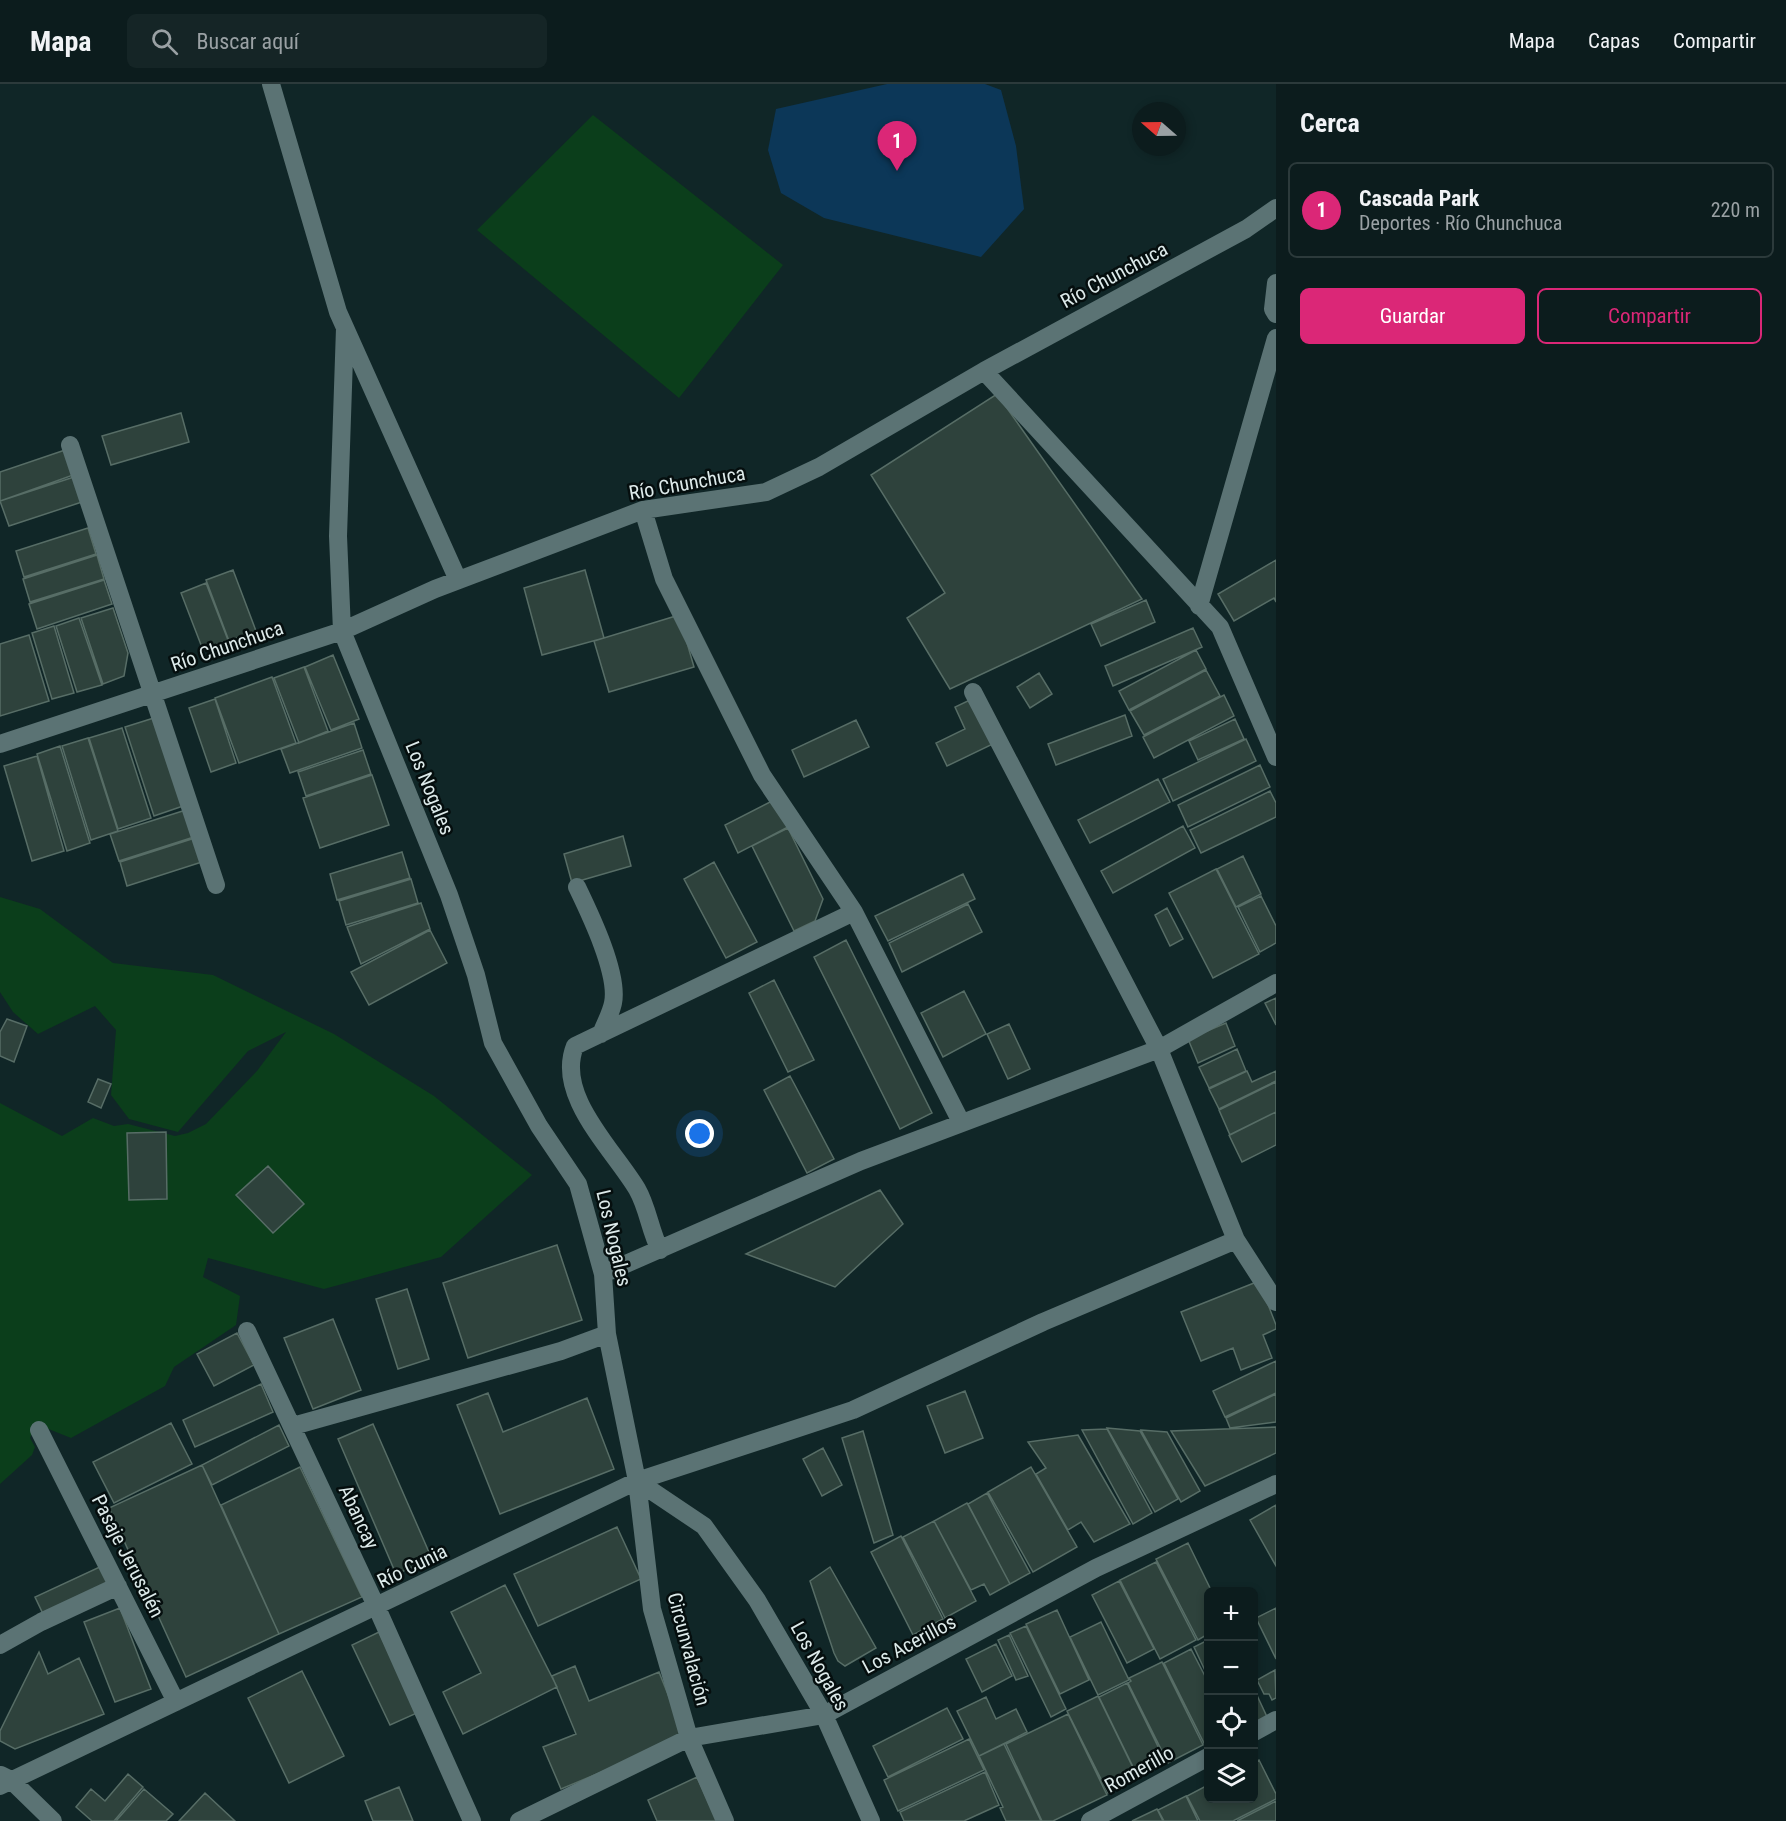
<!DOCTYPE html>
<html lang="es">
<meta charset="utf-8">
<style>
:root{--surface:#0c1c1d;--page:#152526;--text:#f1f3f6;--muted:#9aa1a4;--line:#2c3a3b;--accent:#db2777}
body{margin:0;font-family:"Roboto Condensed",sans-serif;background:var(--page);color:var(--text)}
.controls{position:absolute;right:18px;bottom:18px;display:grid;overflow:hidden;border-radius:9px;box-shadow:0 3px 9px #0003}
.controls button{width:54px;height:54px;display:grid;place-items:center;padding:0;border:0;border-bottom:2px solid var(--line);background:var(--surface);color:var(--text);font:30px sans-serif}
.compass{position:absolute;left:1132px;top:18px;width:54px;height:54px;border-radius:50%;background:var(--surface);box-shadow:0 3px 9px #0003;rotate:290deg}
.you{position:absolute;left:700px;top:1050px;width:21px;height:21px;margin:-15px;border:4px solid #fff;border-radius:50%;background:#1a73e8;box-shadow:0 0 0 9px #1a73e833}
.badge{display:grid;place-items:center;width:39px;height:39px;border-radius:50%;background:var(--accent);color:#fff;font-size:20px;font-weight:700}
.pin{position:absolute;translate:-50% -50px;filter:drop-shadow(0 2px 3px #0008)}
.pin::after{content:'';position:absolute;top:32px;width:21px;height:18px;background:inherit;clip-path:polygon(0 0,100% 0,50% 100%)}
.list{margin:0;padding:0;list-style:none}
h2{display:flex;justify-content:space-between;align-items:center;height:78px;margin:0;padding:0 24px;font-size:26px}
h2 small{font-size:20px;font-weight:400;color:var(--muted)}
.list li{display:grid;grid-template-columns:39px 1fr auto;gap:18px;align-items:center;box-sizing:border-box;height:96px;margin:0 12px 12px;padding:0 12px;border:2px solid var(--line);border-radius:9px}
.list b{display:block;font-size:22px;white-space:nowrap}
.list p{margin:0;font-size:20px;white-space:nowrap;color:var(--muted)}
.list em{font-size:20px;font-style:normal;color:var(--muted)}
.actions{display:flex;gap:12px;padding:18px 24px}
.actions a{flex:1;padding:14px 0;border:2px solid var(--accent);border-radius:9px;text-align:center;font-size:21px;color:var(--accent)}
.actions .main{background:var(--accent);color:#fff}
.icon{flex:none;width:33px;height:33px;fill:none;stroke:currentColor;stroke-width:2;stroke-linecap:round;stroke-linejoin:round}
.map{position:relative;flex:none;width:1276px;height:1737px;overflow:hidden}
header{display:flex;align-items:center;gap:36px;box-sizing:border-box;height:84px;padding:0 30px;background:var(--surface);border-bottom:2px solid var(--line)}
header strong{font-size:28px}
nav{display:flex;gap:33px;margin-inline-start:auto;font-size:21px}
.search{width:420px;height:54px;background:var(--page);display:flex;align-items:center;gap:15px;box-sizing:border-box;padding:0 21px;border-radius:9px;color:var(--muted);font-size:22px}
main{display:flex}
aside{flex:1;background:var(--surface)}
.map>svg:first-child{display:block}
</style>
<header>
<strong>Mapa</strong>
<div class="search"><svg class="icon" aria-label="search" viewBox="0 0 24 24"><circle cx="10" cy="10" r="6"/><path d="M15 15l6 6"/></svg>Buscar aquí</div>
<nav><a>Mapa</a><a>Capas</a><a>Compartir</a></nav>
</header>
<main>
<div class="map">
<svg width="1276" height="1737" viewBox="0 0 1276 1737">
<rect width="100%" height="100%" fill="#102627"/>
<!-- green -->
<path fill="#0b3e1b" d="M593 31 783 181 679 314 477 146Z
M0 813 40 825 113 879 213 891 334 950 434 1012 532 1091 441 1173 324 1205 208 1174 203 1193 240 1212 236 1241 174 1283 165 1302 71 1354 36 1340 30 1354 35 1363 32 1371 0 1400V1019L62 1052 93 1034 114 1042 128 1040 175 1052 188 1049 206 1040 257 987 286 948 248 967 178 1048 129 1035 111 1011 116 946 95 922 38 950 13 928 0 908Z"/>
<!-- water -->
<path fill="#0c3758" d="M887 0H985L1001 6 1016 62 1024 125 981 173 824 134 781 109 768 66 776 25Z"/>
<!-- building -->
<path fill="#2e423c" stroke="#576d66" stroke-width="1.5" d="M997 310 1142 515 950 605 907 534 945 509 871 391Z
M181 329 189 358 111 381 102 352Z
M68 365 76 390 0 417V388Z
M77 392 85 417 9 442 0 417Z
M88 444 96 470 24 493 16 467Z
M97 471 104 495 30 518 23 495Z
M1276 476V518L1274 514 1234 537 1218 510Z
M233 486 256 547 229 557 206 496Z
M585 486 604 554 542 571 524 504Z
M104 496 112 520 37 545 29 520Z
M206 499 228 556 203 566 181 509Z
M1146 516 1155 538 1101 562 1091 540Z
M113 524 128 569 124 592 103 600 81 534Z
M679 531 694 583 609 608 594 557Z
M79 534 102 601 77 608 56 542Z
M54 542 74 609 52 615 32 549Z
M1193 544 1202 563 1113 602 1105 582Z
M29 551 49 617 0 632V560Z
M1196 566 1206 585 1129 626 1119 607Z
M333 571 359 635 331 646 305 583Z
M304 583 328 647 299 659 274 594Z
M1206 586 1220 612 1144 651 1130 627Z
M1039 589 1052 610 1030 624 1017 603Z
M272 593 296 659 239 679 215 614Z
M1224 611 1234 632 1154 674 1143 653Z
M974 614 995 659 947 682 936 659 965 645 955 623Z
M215 615 236 679 211 688 189 624Z
M1125 631 1132 652 1056 681 1048 660Z
M157 633 186 721 154 732 125 643Z
M1235 635 1244 655 1198 676 1189 657Z
M856 636 869 663 804 693 792 666Z
M354 639 362 664 290 689 281 665Z
M122 644 151 734 118 745 89 654Z
M88 654 118 747 91 756 62 662Z
M1246 655 1256 677 1173 717 1163 695Z
M60 662 90 759 67 767 37 670Z
M363 666 371 690 306 712 298 688Z
M37 672 64 767 32 777 4 682Z
M1260 681 1270 703 1188 743 1178 721Z
M372 691 389 741 320 764 303 714Z
M1158 695 1170 718 1090 759 1078 736Z
M1270 707 1276 719V733L1201 769 1190 746Z
M774 716 788 743 738 769 725 741Z
M189 725 197 752 119 777 110 750Z
M1183 742 1195 764 1113 809 1101 787Z
M788 744 823 815 815 837 794 847 752 762Z
M623 752 631 782 572 799 564 770Z
M198 753 205 777 127 802 120 778Z
M402 768 410 794 337 816 330 790Z
M1243 772 1261 810 1236 823 1217 785Z
M714 778 757 858 726 874 684 795Z
M1216 785 1259 870 1213 894 1169 809Z
M963 790 975 815 888 857 875 832Z
M411 795 418 819 346 841 339 817Z
M1261 812 1276 842V859L1260 868 1238 823Z
M421 819 430 845 361 880 347 843Z
M968 820 982 848 902 888 889 859Z
M1167 824 1183 855 1170 862 1155 831Z
M430 846 447 879 369 921 351 888Z
M846 856 932 1029 900 1045 814 873Z
M774 896 814 976 788 988 749 909Z
M964 907 986 950 943 973 921 929Z
M1276 914V941L1265 919Z
M7 935 27 942 14 978 0 972V948Z
M1226 939 1235 962 1198 979 1188 955Z
M1009 940 1030 985 1008 995 987 950Z
M1237 965 1246 987 1209 1004 1199 983Z
M1247 987 1252 998 1276 987V997L1219 1025 1209 1005Z
M790 992 834 1075 807 1089 764 1006Z
M98 995 111 1000 101 1024 88 1018Z
M1276 998V1028L1230 1051 1219 1026Z
M1276 1028V1061L1242 1078 1229 1051Z
M166 1048 167 1115 129 1116 127 1049Z
M268 1082 304 1120 273 1149 236 1111Z
M880 1106 903 1140 835 1203 746 1170Z
M557 1161 582 1236 468 1274 443 1199Z
M1259 1197 1276 1241V1245L1263 1251 1272 1274 1241 1286 1233 1264 1201 1277 1181 1228Z
M407 1205 429 1275 398 1285 376 1215Z
M333 1235 361 1306 313 1325 284 1254Z
M237 1249 254 1281 214 1302 197 1270Z
M1276 1277V1309L1225 1333 1213 1307Z
M261 1300 273 1328 195 1363 183 1336Z
M965 1307 983 1354 945 1369 927 1322Z
M488 1309 503 1348 587 1314 614 1385 500 1430 457 1321Z
M1276 1310V1338L1230 1344 1226 1334Z
M171 1339 192 1380 114 1419 93 1378Z
M373 1340 432 1475 396 1490 338 1355Z
M279 1341 289 1362 212 1401 202 1381Z
M1276 1343V1369L1205 1402 1171 1347Z
M1107 1344 1140 1347 1178 1415 1155 1428Z
M1107 1345 1152 1429 1133 1440 1082 1346Z
M1141 1346 1167 1348 1200 1407 1181 1418Z
M863 1347 893 1451 874 1459 842 1354Z
M1078 1351 1130 1440 1094 1458 1081 1438 1068 1446 1036 1390 1046 1384 1028 1358Z
M823 1364 842 1401 822 1412 803 1375Z
M202 1381 279 1550 186 1593 109 1424Z
M300 1383 362 1513 279 1550 221 1421Z
M1031 1383 1077 1463 1033 1488 988 1408Z
M987 1409 1030 1489 1010 1500 968 1420Z
M967 1419 1010 1500 990 1511 984 1500 971 1506 934 1437Z
M1276 1421V1482L1250 1436Z
M934 1437 976 1517 945 1534 903 1453Z
M617 1443 641 1495 538 1542 514 1490Z
M901 1452 943 1535 913 1551 871 1468Z
M1188 1459 1212 1508H1208V1550L1198 1556 1156 1475Z
M1156 1478 1196 1556 1160 1575 1120 1496Z
M104 1481 112 1500 44 1532 35 1513Z
M830 1483 876 1564 845 1582 838 1577 834 1569 810 1497Z
M1119 1497 1154 1565 1127 1579 1092 1511Z
M505 1501 557 1603 463 1650 443 1608 481 1589 451 1528Z
M120 1524 151 1605 115 1618 84 1538Z
M1276 1524V1575L1256 1534Z
M1057 1526 1089 1596 1060 1610 1026 1540Z
M1101 1538 1129 1596 1098 1611 1070 1553Z
M1026 1542 1066 1625 1051 1633 1010 1549Z
M379 1548 417 1629 390 1641 352 1561Z
M1009 1551 1028 1592 1016 1596 998 1556Z
M1208 1556V1593L1194 1563Z
M996 1560 1012 1592 982 1608 966 1575Z
M1191 1565 1208 1598V1660L1205 1661 1164 1579Z
M39 1568 48 1590 79 1574 104 1630 15 1665 0 1657V1647Z
M1162 1578 1203 1661 1168 1679 1128 1599 1131 1597 1129 1594Z
M575 1582 589 1617 659 1588 685 1653 561 1705 543 1663 576 1650 552 1592Z
M1275 1586 1276 1614 1272 1616 1269 1610H1264L1257 1596Z
M302 1587 344 1672 289 1699 248 1614Z
M1127 1599 1166 1679 1138 1693 1099 1613Z
M1254 1605 1268 1635 1254 1642Z
M1098 1612 1137 1692 1108 1709 1067 1627Z
M986 1613 996 1635 1016 1625 1027 1648 979 1672 957 1627Z
M947 1624 963 1655 888 1693 873 1662Z
M1068 1630 1107 1711 1053 1737H1042L1006 1660Z
M969 1655 984 1686 898 1727 884 1696Z
M1004 1660 1028 1710 1041 1737H1006L1000 1724 1003 1723 979 1672Z
M1259 1676 1276 1710V1715L1233 1737H1200L1187 1712 1208 1701V1714H1254V1679Z
M985 1688 999 1721 964 1737H904L900 1728Z
M128 1690 143 1703 114 1737H92L76 1723 91 1705 105 1717Z
M697 1693 717 1737H657L648 1716Z
M399 1703 413 1737H373L365 1717Z
M144 1705 173 1730 166 1737H116Z
M205 1709 235 1737H179Z
M1186 1712 1198 1737H1164L1158 1726Z
M1276 1717V1737H1237Z
M1157 1725 1163 1737H1132Z"/>
<g fill="none" stroke-linecap="round" stroke-linejoin="round">
<!-- minor -->
<path stroke="#5b7374" stroke-width="18" d="M271 0 338 228 458 496
M1276 199 1273 225 1276 230
M345 244 338 452 342 547 449 811 476 891 493 959 539 1042 578 1100 603 1190 607 1250 637 1397 704 1442 757 1516 824 1631 871 1737
M984 287 1220 543 1276 673
M70 361 216 801
M643 426 664 495 762 691 854 828 961 1038
M1199 522 1276 254
M973 608 1159 965 1236 1156 1276 1218
M0 660 342 547 435 505 643 426 766 408 819 383 984 287 1246 145 1276 124
M577 803C590 830 619 890 613 919 611 929 605 940 601 950
M660 1166C650 1147 648 1124 637 1105 613 1065 555 1011 575 962L854 828
M603 1190 861 1077 1159 965 1276 899
M247 1247 377 1524 472 1737
M293 1342 561 1267 607 1250
M39 1346 176 1618
M637 1397 652 1525 689 1654 725 1737
M0 1561 41 1538 118 1502
M1254 1648 1276 1636
M1 1691 11 1696 53 1737
M0 1702 637 1397 853 1326 1043 1238 1236 1156
M519 1737 689 1654 824 1631 1096 1484 1276 1400
M1090 1737 1208 1673"/>
</g>
<g text-anchor="middle" dominant-baseline="central" stroke-width="5" stroke-linejoin="round" paint-order="stroke">
<!-- street labels -->
<g font-size="20" fill="#ddeaea" stroke="#050e0e">
<text transform="translate(1114 191) rotate(-28)">Río Chunchuca</text>
<text transform="translate(687 399) rotate(-10)">Río Chunchuca</text>
<text transform="translate(227 562) rotate(-19)">Río Chunchuca</text>
<text transform="translate(430 704) rotate(68)">Los Nogales</text>
<text transform="translate(614 1154) rotate(77)">Los Nogales</text>
<text transform="translate(359 1433) rotate(65)">Abancay</text>
<text transform="translate(128 1472) rotate(63)">Pasaje Jerusalén</text>
<text transform="translate(412 1482) rotate(-26)">Río Cunia</text>
<text transform="translate(909 1560) rotate(-28)">Los Acerillos</text>
<text transform="translate(689 1565) rotate(75)">Circunvalación</text>
<text transform="translate(820 1582) rotate(61)">Los Nogales</text>
<text transform="translate(1139 1685) rotate(-29)">Romerillo</text>
</g>
</g>
</svg>
<div class="controls">
<button>+</button>
<button>−</button>
<button><svg class="icon" aria-label="locate" viewBox="0 0 24 24"><circle cx="12" cy="12" r="6"/><path d="M12 2v4M12 18v4M2 12h4M18 12h4"/></svg></button>
<button><svg class="icon" aria-label="layers" viewBox="0 0 24 24"><path d="M12 4l9 5-9 5-9-5zM3 14l9 5 9-5"/></svg></button>
</div>
<svg class="compass" viewBox="-18 -18 36 36"><path d="M0-13l5 13h-10z" fill="#e53935"/><path d="M0 13l5-13h-10z" fill="#9aa1a4"/></svg>
<div class="you"></div>
<div class="pin badge" style="left:897px;top:87px">1</div>
</div>
<aside>
<h2>Cerca<small></small></h2>
<ul class="list">
<li><span class="badge">1</span><div><b>Cascada Park</b><p>Deportes · Río Chunchuca</p></div><em>220 m</em></li>
</ul>
<div class="actions"><a class="main">Guardar</a><a>Compartir</a></div>
</aside>
</main>
